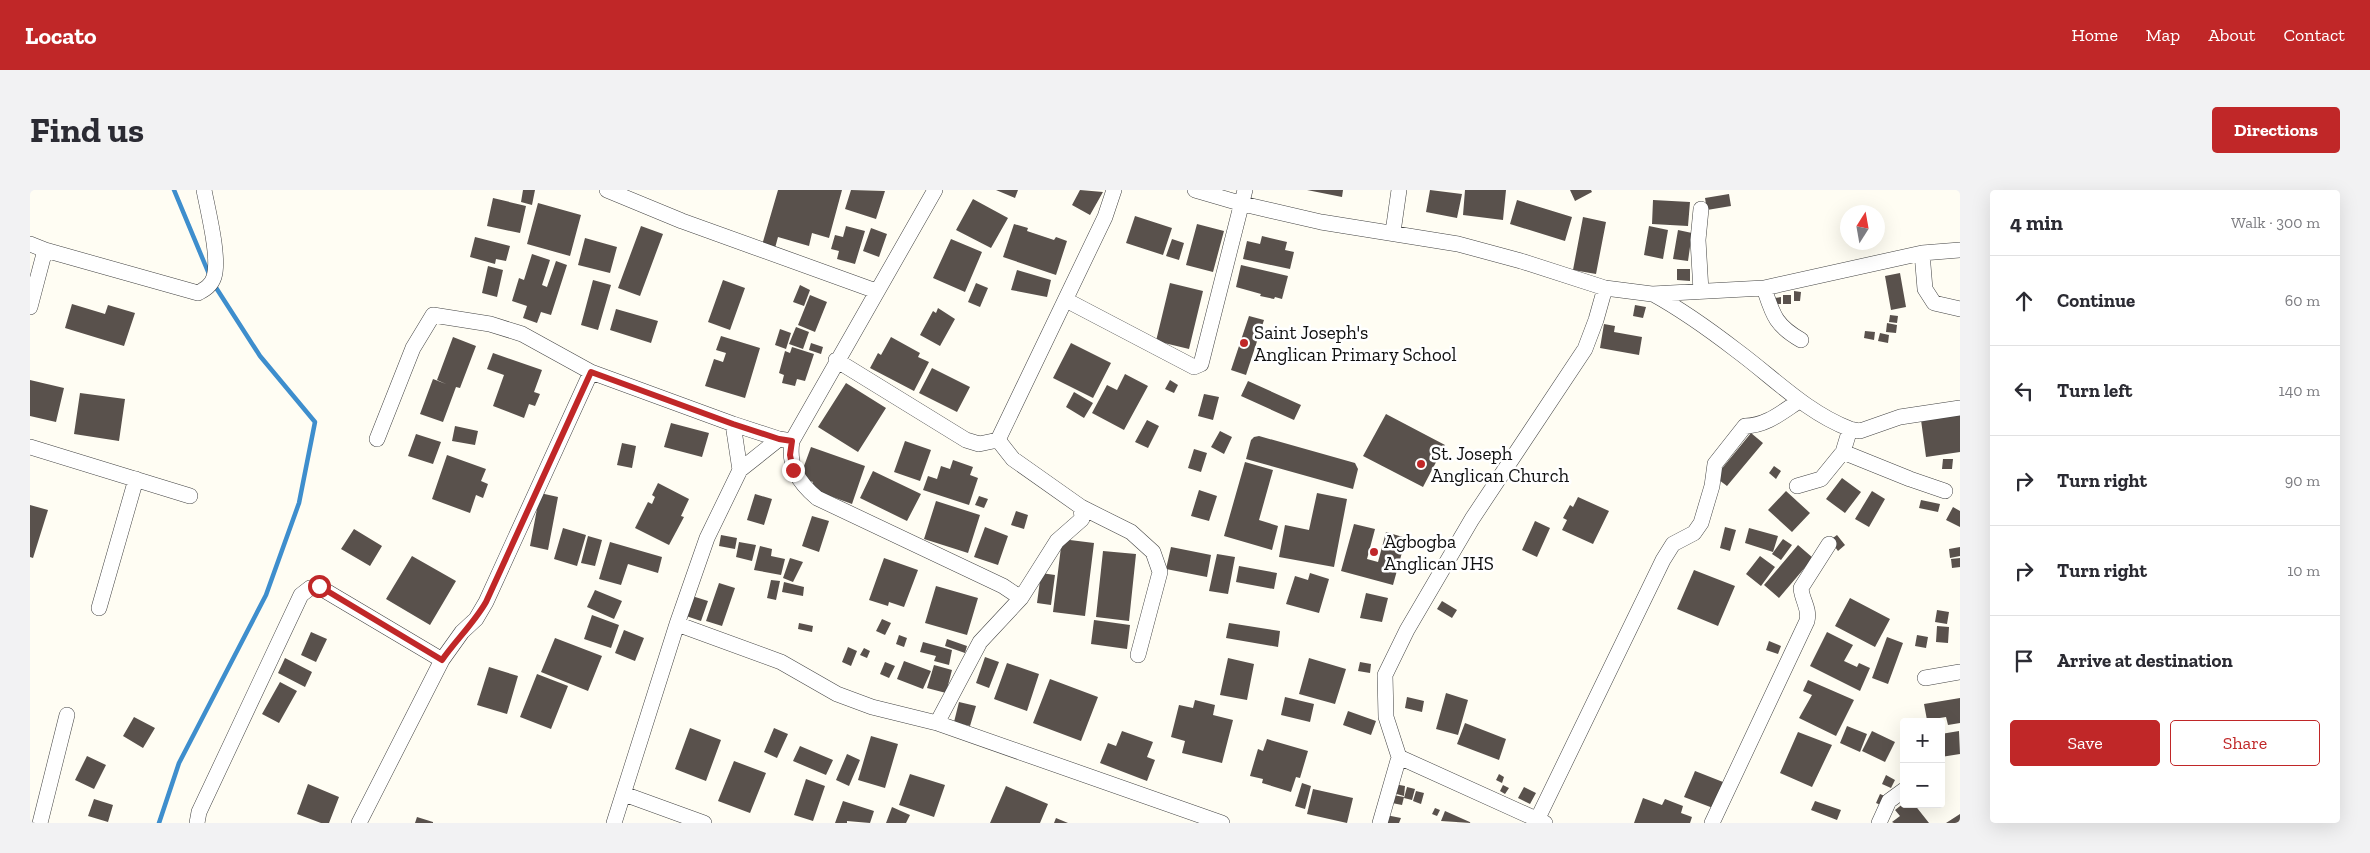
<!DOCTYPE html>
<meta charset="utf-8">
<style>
:root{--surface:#fff;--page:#f2f2f3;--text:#2b2b33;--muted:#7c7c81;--line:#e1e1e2;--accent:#c02728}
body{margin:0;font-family:"Zilla Slab",serif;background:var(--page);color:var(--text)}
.controls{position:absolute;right:15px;bottom:15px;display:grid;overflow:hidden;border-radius:5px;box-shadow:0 5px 20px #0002}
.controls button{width:45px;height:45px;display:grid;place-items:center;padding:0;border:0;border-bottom:1px solid var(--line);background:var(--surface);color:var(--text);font:25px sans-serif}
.compass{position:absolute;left:1810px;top:15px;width:45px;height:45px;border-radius:50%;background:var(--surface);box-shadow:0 5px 20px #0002;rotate:11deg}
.stop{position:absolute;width:15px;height:15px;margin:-11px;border:4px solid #c02728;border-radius:50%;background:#fff}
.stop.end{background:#c02728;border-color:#fff;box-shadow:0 1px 5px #0008}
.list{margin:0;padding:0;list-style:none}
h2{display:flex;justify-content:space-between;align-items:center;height:65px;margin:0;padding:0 20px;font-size:21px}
h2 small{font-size:16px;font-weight:400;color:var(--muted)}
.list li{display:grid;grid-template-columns:32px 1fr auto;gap:15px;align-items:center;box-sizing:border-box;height:90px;padding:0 20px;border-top:1px solid var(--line)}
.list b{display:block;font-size:19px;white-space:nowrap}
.list em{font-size:16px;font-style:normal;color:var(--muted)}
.actions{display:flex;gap:10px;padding:15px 20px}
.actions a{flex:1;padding:11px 0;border:1px solid var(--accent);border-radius:5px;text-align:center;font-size:18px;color:var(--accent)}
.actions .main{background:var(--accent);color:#fff}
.icon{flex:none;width:28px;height:28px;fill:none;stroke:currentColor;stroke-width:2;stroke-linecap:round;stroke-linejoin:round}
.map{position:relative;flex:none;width:1930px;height:633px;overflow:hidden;border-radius:5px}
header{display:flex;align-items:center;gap:30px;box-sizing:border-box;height:70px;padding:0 25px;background:var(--accent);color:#fff}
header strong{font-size:24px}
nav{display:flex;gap:28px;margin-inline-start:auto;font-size:18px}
.intro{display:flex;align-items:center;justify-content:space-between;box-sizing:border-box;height:120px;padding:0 30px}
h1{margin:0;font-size:35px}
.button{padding:12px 22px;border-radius:5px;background:var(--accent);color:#fff;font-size:18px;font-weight:700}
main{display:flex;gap:30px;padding:0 30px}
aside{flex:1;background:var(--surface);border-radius:5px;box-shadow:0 5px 20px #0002}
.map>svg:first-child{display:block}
</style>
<header>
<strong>Locato</strong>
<nav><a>Home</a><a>Map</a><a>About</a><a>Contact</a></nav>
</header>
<div class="intro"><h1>Find us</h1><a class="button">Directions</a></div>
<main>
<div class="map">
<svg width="1930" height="633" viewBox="0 0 1930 633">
<rect width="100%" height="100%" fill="#fffdf3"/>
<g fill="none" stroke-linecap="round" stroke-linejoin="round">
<!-- stream -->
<path stroke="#3e8ecd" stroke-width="4.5" d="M144 0 179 84
M129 633 149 573 236 405 269 313 285 232 230 166 183 93"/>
</g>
<!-- building -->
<path fill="#59514c" d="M493 0H505L502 15 491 12Z
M748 0H812L799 48 782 43 779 56 748 47 745 58 732 55Z
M821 0 855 1 846 29 815 19Z
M966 0H988L985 8Z
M1050 0 1073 2 1060 25 1042 15Z
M1277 0H1313L1312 7Z
M1400 0 1432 4 1427 28 1396 22Z
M1435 0H1476L1473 30 1433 25Z
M1540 0H1561L1562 2 1545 11Z
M1699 4 1701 16 1677 20 1675 8Z
M463 8 496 16 490 43 457 36Z
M943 9 978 28 961 58 926 40Z
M1487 10 1542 27 1535 51 1480 34Z
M1623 10 1660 12 1658 36 1622 34Z
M508 13 551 25 540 66 497 54Z
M1105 26 1142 38 1133 65 1096 53Z
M1553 27 1576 32 1566 84 1543 80Z
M984 34 998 38 997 41 1024 50 1026 47 1037 51 1026 85 973 67Z
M1167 34 1194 41 1183 82 1156 75Z
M611 36 633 44 610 106 588 98Z
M816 36 835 41 825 74 807 69 809 61 801 59 805 45 813 47Z
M1619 36 1638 40 1633 69 1614 65Z
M841 38 857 44 849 67 833 61Z
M1648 40 1662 43 1658 71 1643 69Z
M1232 46 1257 52 1255 60 1264 62 1260 79 1213 69 1217 51 1230 54Z
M445 47 480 56 476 71 466 69 465 74 440 67Z
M555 48 587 57 580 83 548 75Z
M921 49 952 62 935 102 903 88Z
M1142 49 1154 53 1149 70 1136 66Z
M502 64 520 70 512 95 517 97 526 71 537 75 521 125 511 122 507 133 493 128 497 116 482 111 489 88 494 90Z
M1211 75 1258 86 1252 109 1245 107 1244 109 1230 106 1231 104 1206 97Z
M458 76 473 80 467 107 452 103Z
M1647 79H1660V91L1647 90Z
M987 80 1021 90 1017 107 981 100Z
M1870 83 1876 117 1861 120 1855 86Z
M563 90 581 95 568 140 551 135Z
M693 90 715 98 700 140 678 132Z
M946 93 958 98 950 117 938 112Z
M1140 93 1173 101 1159 159 1126 151Z
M770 95 780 100 774 116 763 112Z
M1764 101 1771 102 1770 111H1764Z
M780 105 797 112 785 142 768 135Z
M1753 105H1761V114H1753Z
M1751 107V114H1745V108Z
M42 114 75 124 78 115 105 123 94 156 35 138Z
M1605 115 1616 117 1613 128 1603 126Z
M908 118 925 129 910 156 890 145 903 121 906 123Z
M586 119 628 131 621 153 580 140Z
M1860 125 1868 126 1867 133 1859 132Z
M1219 126 1234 130 1216 185 1201 180Z
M1857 133 1867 135 1866 143 1856 142Z
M1574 134 1585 136 1584 142 1612 147 1609 165 1570 158Z
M766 137 779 142 773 159 759 154Z
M750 139 761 143 756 159 745 155Z
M1835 141 1845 142 1844 150 1834 148Z
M1850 143 1859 145 1858 153 1848 151Z
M691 146 730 158 715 208 675 196 684 169 693 172 696 163 686 160Z
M423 147 446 156 430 198 426 197 413 232 390 224 403 189 416 194 407 190Z
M861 147 890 163 888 167 899 172 884 201 840 178 848 163 851 165Z
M781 153 793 157 791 164 779 160Z
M1041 153 1081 173 1063 208 1023 188Z
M762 157 784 164 775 191 767 189 765 196 752 193 754 185 749 183 755 161 760 163Z
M463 163 512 180 504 202 510 204 505 216 499 214 494 228 463 216 474 185 457 179Z
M902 178 940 197 927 222 889 203Z
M1095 184 1118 196 1094 240 1062 223 1077 195 1087 200Z
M0 190 34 198 26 232 0 226Z
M1140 190 1148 195 1144 203 1135 199Z
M1218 191 1271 215 1264 230 1211 206Z
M816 193 856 218 828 262 788 237Z
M1044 202 1063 213 1054 228 1036 217Z
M50 203 95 209 89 251 44 244Z
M1174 204 1189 207 1183 230 1168 226Z
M1356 224 1415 255 1393 297 1333 266Z
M1930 225V262L1896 267 1891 230Z
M1117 230 1129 236 1118 258 1105 252Z
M641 233 679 243 672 267 634 257Z
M425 236 448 241 445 255 422 251Z
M1190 241 1202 247 1194 264 1181 257Z
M1721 243 1733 253 1697 296 1685 287Z
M386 244 411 252 403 274 378 266Z
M1229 246 1325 273 1328 279 1323 299 1216 269 1221 250 1224 247Z
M875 251 901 260 890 291 864 282Z
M592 253 606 256 602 278 587 275Z
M781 257 835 276 822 314 781 299 783 292 770 287Z
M1164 259 1177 263 1171 282 1158 278Z
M417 265 456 279 451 291 458 294 453 308 446 305 440 323 402 309Z
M1913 269H1923L1922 279H1912Z
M923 270 943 277 940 285 948 288 939 315 893 300 898 286 907 289 911 276 920 279Z
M1215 272 1243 280 1229 330 1248 336 1242 360 1194 346Z
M1744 276 1751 281 1746 289 1739 283Z
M843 281 891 304 877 331 830 308Z
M1812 288 1831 302 1815 323 1796 309Z
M628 293 659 309 651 326 654 327 639 355 605 338 618 312 622 314 625 307 622 305Z
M1169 300 1187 306 1179 331 1161 326Z
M1756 301 1780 323 1762 342 1738 320Z
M1842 301 1855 309 1839 337 1825 329Z
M510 303 528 307 518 360 500 356Z
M1287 303 1317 309 1304 377 1249 367 1255 335 1279 340Z
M725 304 742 309 734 335 717 330Z
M949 306 958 309 954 318 945 315Z
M1548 307 1579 321 1563 354 1532 340 1537 330 1533 328 1540 315 1543 317Z
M1891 310 1910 314 1908 322 1889 318Z
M906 311 950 325 938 363 894 349Z
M0 315 18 320 3 368 0 367Z
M1923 317 1930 321V337L1916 330Z
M986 321 998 325 994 339 981 335Z
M782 326 799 331 789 362 772 356Z
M1505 331 1520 338 1507 367 1492 360Z
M1324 334 1345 339 1337 369 1348 372 1356 342 1376 348 1363 395 1311 381Z
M955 337 978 346 968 375 944 367Z
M1695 337 1706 340 1700 361 1690 358Z
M533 338 556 345 547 376 524 369Z
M1719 338 1748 346 1743 362 1715 353Z
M324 339 352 356 340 376 311 359Z
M691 345 707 348 705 359 689 356Z
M1807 345 1815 355 1808 361 1800 350Z
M558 346 572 350 565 376 551 373Z
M1032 349 1064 353 1055 426 1023 422Z
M1753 349 1762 355 1751 370 1742 364Z
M580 352 632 367 628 383 598 374 591 395 569 389Z
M709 352 726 355 722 371 706 367Z
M1768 355 1783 368 1749 408 1734 395Z
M730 356 742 359 741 366 755 369 751 385 724 380Z
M1141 357 1181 365 1177 387 1136 379Z
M1930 357V366L1920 368 1919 359Z
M1073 361 1106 364 1099 431 1066 427Z
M1187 364 1205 367 1198 404 1179 401Z
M382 366 426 391 400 435 356 409Z
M1730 366 1745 377 1731 396 1716 384Z
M760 368 773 372 763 392 753 388Z
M854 368 888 380 874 417 859 412 858 416 839 410Z
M1930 368V377L1922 378 1921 369Z
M1209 376 1247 383 1244 399 1206 392Z
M1664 380 1705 396 1688 436 1647 419Z
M1011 383 1025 385 1021 415 1007 413Z
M1280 383 1299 389 1289 423 1256 414 1265 386 1278 390Z
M741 390 750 391 746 410 737 408Z
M754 392 774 397 773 406 752 402Z
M689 393 705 398 692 436 676 431Z
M906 396 948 408 937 445 895 433Z
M565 400 592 411 584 429 557 417Z
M1336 403 1358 408 1352 432 1330 428Z
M662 406 678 411 671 431 656 426Z
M1820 408 1860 429 1845 457 1805 436Z
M1412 411 1427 420 1422 428 1407 419Z
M1907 420 1919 422 1917 434 1905 432Z
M562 425 589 435 581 458 554 449Z
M852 429 861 433 855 445 846 441Z
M1064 430 1100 435 1097 459 1061 454Z
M769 433 783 436 782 442 768 439Z
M1199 433 1250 441 1248 457 1196 448Z
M1907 436 1919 437 1918 453 1906 452Z
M594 440 614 448 605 471 585 463Z
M281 442 297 449 286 472 271 465Z
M1797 442 1823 455 1814 471 1827 477 1829 473 1840 478 1830 501 1780 476Z
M869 445 877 448 874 457 866 454Z
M1887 445 1898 447 1896 458 1885 456Z
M1857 447 1873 453 1858 494 1842 488Z
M525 448 572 466 558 501 511 482Z
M917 449 937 456 935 463 915 456Z
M1739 451 1751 456 1748 464 1736 460Z
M893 452 922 460 919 475 904 471 906 466 890 462Z
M818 457 827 461 821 476 812 472Z
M834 458 840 461 837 468 830 465Z
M955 467 969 472 959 498 946 493Z
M255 468 282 482 275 497 248 483Z
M1198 468 1224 474 1217 510 1190 505Z
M1279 468 1316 479 1305 514 1269 504Z
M874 471 901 481 893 499 867 489Z
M855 472 865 476 859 488 850 484Z
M1330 472 1341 474 1340 483 1328 481Z
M977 473 1009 484 997 521 964 509Z
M904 475 922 480 916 503 897 498Z
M459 477 488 486 477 524 447 515Z
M507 484 538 496 521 539 490 527Z
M1020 489 1068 507 1051 551 1003 533Z
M1778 490 1824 510 1806 546 1769 528 1782 505 1773 501Z
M250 492 267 501 249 533 232 524Z
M1416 503 1438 510 1428 545 1406 539Z
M1255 507 1284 514 1280 532 1251 525Z
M1377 507 1394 511 1392 522 1375 518Z
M1930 508V533L1918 535 1916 527 1897 530 1894 514Z
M1165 510 1185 515 1183 525 1203 530 1192 573 1152 563 1155 551 1141 547 1149 515 1163 518Z
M929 512 946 516 940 536 924 532Z
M1318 521 1346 531 1341 545 1313 535Z
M104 527 125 538 113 558 93 546Z
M1435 533 1476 549 1469 570 1427 554Z
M1817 536 1837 544 1830 562 1810 553Z
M660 538 691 550 676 591 645 579Z
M744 538 758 544 747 568 734 562Z
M1092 541 1123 552 1117 567 1125 570 1117 591 1070 573 1078 553 1086 556Z
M1842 541 1865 552 1855 572 1832 561Z
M1929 541 1930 564 1911 567V544Z
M1768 542 1802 555 1782 597 1750 583Z
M841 546 868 554 855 598 828 590Z
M1237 549 1278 561 1270 588 1266 587 1261 602 1232 593 1233 589 1220 586 1228 559 1233 561Z
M770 556 803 570 796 585 763 571Z
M817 564 830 570 819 596 806 590Z
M57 566 76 575 64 599 45 590Z
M704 571 736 583 720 623 688 611Z
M1665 581 1693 592 1683 618 1654 607Z
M880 584 915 595 904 627 869 615Z
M1469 584 1474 587 1472 593 1466 590Z
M1856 585 1865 590 1861 598 1852 594Z
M776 589 795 596 783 631 764 625Z
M1272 593 1281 596 1275 619 1265 616Z
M278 594 309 607 299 633H291L267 624Z
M1364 594 1375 596 1374 606 1363 603Z
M1473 595 1479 598 1475 604 1470 601Z
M976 596 1018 614 1010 633H960Z
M1377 597 1385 599 1382 610 1374 608Z
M1494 597 1506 603 1500 614 1488 608Z
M1283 599 1323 608 1317 633 1277 624Z
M1386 601 1394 603 1391 614 1383 611Z
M1850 604 1857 607 1853 616 1846 613Z
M1363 605 1374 607 1372 615 1362 613Z
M1613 608 1632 615 1635 609 1653 616 1651 623 1662 627 1660 633H1604Z
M64 609 83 615 78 632 58 626Z
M813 611 844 621 840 633 817 631V633H805Z
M1785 611 1811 620 1807 630 1781 620Z
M1874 613 1881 616 1884 614 1899 633H1864L1862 632 1870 626 1865 620Z
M862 617 880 625 876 633H856Z
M1405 618 1410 620 1407 626 1402 624Z
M1415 621 1442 633 1411 631Z
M1930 624V633H1916Z
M1356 625 1371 628 1369 633H1354Z
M387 627 403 632V633H385Z
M1026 628 1038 633H1024Z"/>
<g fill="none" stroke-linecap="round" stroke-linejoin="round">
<defs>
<path id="minor" d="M577 0 652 31 846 101
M905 0 762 251C758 276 768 292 787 308L973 396 991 408 950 452 907 533
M1165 0 1213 14 1291 32 1428 54 1491 71 1575 98 1622 104 1734 98 1892 63 1930 60
M1363 42 1369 0
M0 54 15 60
M1892 63 1895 99 1904 113 1930 119
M1734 98C1743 125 1745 135 1771 150
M1671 101 1668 50 1671 19
M1623 104C1652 120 1680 140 1706 160 1744 188 1776 222 1820 239L1830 241 1870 227 1930 218
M1036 110 1164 177 1171 174 1215 0
M0 117 15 60 168 103C175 99 181 96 184 87 190 68 178 21 174 0
M806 170 936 250 949 254 968 250 1075 27 1084 0
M703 234 710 280
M347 249 383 158 403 125 460 134 492 144 561 182 703 234 749 249 762 251
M968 250 983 269 1051 317 1052 329 1027 351 991 408
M0 257 160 306
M1813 262 1880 289 1915 301
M1767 296 1791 289 1813 262 1820 239
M1051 317 1101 342 1123 362 1130 382 1108 465
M69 418 106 289
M647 434 751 472 807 504 842 517 907 533 1192 633
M1895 488 1930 482
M1369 567 1515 633
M594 604 674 633
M1507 630 1633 370 1643 354 1664 343 1671 333 1682 296 1685 274 1715 236C1736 236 1752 222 1769 211
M10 633 37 525
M167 633 169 622 271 405 280 398 289 397 412 470
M329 633 412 470 432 442 446 429 456 412 561 182
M584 633 647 434 677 348 710 280 749 249
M1350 633 1369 567 1356 527 1355 485 1377 440 1442 329 1555 159 1566 130 1575 98
M1682 633 1777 431C1780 418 1772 411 1771 398L1799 354
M1849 633 1859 611 1874 600"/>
</defs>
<!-- minor casing -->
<use href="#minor" stroke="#434343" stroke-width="16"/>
<!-- minor -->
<use href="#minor" stroke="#fff" stroke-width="15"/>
</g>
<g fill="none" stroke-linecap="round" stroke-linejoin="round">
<!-- route -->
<path stroke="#c02728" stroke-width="6" d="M289 396 412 470C426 450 444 433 456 412L561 182 703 234 749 249 762 251 760 265 763 280"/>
</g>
<!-- markers -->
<g fill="#c02728" stroke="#fff" stroke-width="2">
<circle cx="1214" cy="153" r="5"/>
<circle cx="1391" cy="274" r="5"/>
<circle cx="1344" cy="362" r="5"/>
</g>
<g text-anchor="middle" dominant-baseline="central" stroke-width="5" stroke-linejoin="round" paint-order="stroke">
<!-- poi labels -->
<g font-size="19" fill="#101010" stroke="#fff" text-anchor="start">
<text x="1224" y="142">Saint Joseph's<tspan x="1224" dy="22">Anglican Primary School</tspan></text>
<text x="1401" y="263">St. Joseph<tspan x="1401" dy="22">Anglican Church</tspan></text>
<text x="1354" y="351">Agbogba<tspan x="1354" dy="22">Anglican JHS</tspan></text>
</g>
</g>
</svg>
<div class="controls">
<button>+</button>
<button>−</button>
</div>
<svg class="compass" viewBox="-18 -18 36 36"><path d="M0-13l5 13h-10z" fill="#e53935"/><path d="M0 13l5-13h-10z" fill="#7c7c81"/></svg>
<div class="stop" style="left:289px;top:396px"></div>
<div class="stop end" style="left:763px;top:280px"></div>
</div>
<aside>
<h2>4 min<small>Walk · 300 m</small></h2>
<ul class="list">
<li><svg class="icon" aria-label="ahead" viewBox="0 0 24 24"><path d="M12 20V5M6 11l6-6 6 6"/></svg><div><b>Continue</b></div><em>60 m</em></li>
<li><svg class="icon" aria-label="left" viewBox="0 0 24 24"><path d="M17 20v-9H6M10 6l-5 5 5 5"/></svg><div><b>Turn left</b></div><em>140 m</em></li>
<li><svg class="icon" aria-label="right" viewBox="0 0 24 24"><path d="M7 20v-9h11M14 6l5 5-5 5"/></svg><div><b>Turn right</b></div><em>90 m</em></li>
<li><svg class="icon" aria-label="right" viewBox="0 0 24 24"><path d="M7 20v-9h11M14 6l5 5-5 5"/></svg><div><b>Turn right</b></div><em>10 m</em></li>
<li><svg class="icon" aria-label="arrive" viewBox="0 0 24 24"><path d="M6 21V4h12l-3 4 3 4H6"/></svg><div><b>Arrive at destination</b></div></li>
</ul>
<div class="actions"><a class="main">Save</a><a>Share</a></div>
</aside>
</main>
